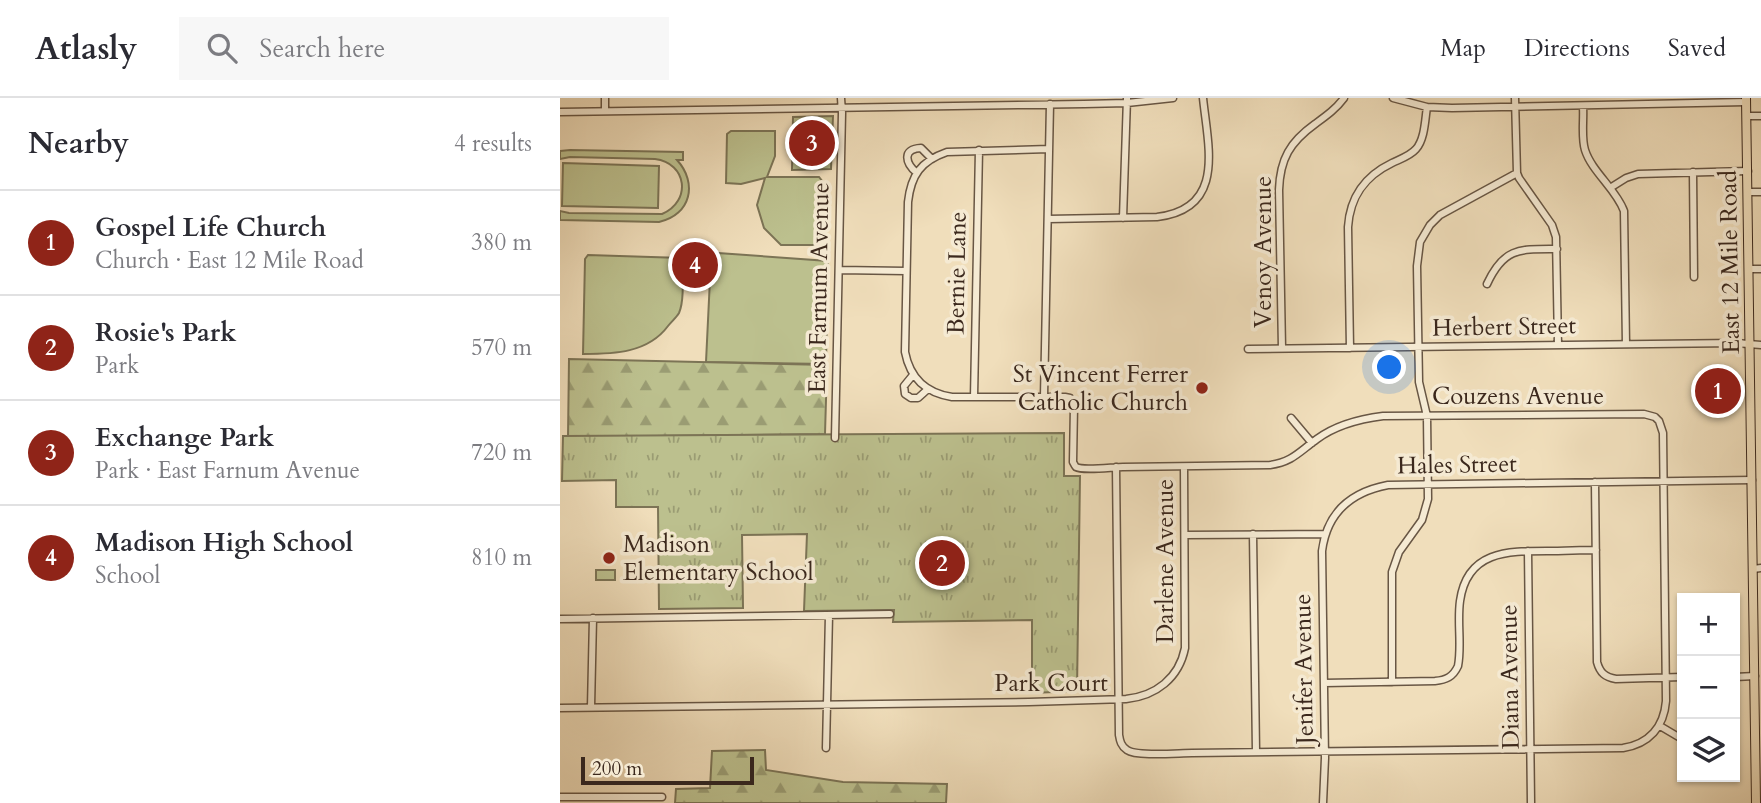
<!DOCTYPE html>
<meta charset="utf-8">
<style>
:root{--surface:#fff;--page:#f7f7f7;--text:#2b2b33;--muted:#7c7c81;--line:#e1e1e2;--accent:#8f2418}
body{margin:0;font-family:Cardo,serif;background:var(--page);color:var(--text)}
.controls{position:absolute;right:21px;bottom:21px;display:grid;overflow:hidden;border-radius:0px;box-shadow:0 2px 5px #0004}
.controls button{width:63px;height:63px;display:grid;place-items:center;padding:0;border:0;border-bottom:2px solid var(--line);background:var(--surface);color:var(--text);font:35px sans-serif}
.scale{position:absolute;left:21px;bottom:18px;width:173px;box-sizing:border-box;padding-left:7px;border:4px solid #3b281d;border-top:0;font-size:19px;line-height:24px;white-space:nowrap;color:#3b281d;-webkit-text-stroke:5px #f5ead3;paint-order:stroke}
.you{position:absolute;left:830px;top:270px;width:24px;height:24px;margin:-18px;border:5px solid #fff;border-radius:50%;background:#1a73e8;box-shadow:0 0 0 10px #1a73e833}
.badge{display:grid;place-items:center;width:46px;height:46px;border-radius:50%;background:var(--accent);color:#fff;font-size:23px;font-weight:700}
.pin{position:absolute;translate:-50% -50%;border:4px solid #fff;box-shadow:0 2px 7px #0006}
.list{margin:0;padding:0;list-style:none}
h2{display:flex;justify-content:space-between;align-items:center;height:91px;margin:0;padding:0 28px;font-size:30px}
h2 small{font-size:23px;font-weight:400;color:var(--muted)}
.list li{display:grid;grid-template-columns:46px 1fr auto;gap:21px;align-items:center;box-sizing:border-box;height:105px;padding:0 28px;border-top:2px solid var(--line)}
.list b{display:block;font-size:26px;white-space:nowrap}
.list p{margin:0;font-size:23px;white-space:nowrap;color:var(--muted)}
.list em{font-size:23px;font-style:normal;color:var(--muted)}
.icon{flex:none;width:38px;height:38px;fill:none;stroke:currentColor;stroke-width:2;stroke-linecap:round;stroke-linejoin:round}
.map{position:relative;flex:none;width:1201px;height:705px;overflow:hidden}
header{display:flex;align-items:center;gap:42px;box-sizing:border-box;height:98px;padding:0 35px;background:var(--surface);border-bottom:2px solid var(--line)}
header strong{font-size:33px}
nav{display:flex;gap:38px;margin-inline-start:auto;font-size:24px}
.search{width:490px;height:63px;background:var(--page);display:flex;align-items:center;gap:18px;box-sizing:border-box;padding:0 24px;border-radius:0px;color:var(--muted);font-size:26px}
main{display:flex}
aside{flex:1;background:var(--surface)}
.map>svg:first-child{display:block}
</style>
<header>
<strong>Atlasly</strong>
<div class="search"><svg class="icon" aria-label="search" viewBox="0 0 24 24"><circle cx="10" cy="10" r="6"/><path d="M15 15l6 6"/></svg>Search here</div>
<nav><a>Map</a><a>Directions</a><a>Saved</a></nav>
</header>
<main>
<aside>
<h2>Nearby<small>4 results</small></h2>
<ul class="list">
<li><span class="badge">1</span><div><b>Gospel Life Church</b><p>Church · East 12 Mile Road</p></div><em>380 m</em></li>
<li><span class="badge">2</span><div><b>Rosie's Park</b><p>Park</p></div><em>570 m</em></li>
<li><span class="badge">3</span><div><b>Exchange Park</b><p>Park · East Farnum Avenue</p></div><em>720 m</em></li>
<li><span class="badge">4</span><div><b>Madison High School</b><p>School</p></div><em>810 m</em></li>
</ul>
</aside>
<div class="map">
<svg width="1201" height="705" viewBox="0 0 1201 705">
<defs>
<pattern id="forest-firs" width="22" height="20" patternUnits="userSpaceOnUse" patternTransform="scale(1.75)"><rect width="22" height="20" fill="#bcc08e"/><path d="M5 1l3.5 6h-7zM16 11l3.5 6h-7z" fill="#9a9c73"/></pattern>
<pattern id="park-tufts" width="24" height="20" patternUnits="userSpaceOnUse" patternTransform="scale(1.75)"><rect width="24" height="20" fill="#bcc08e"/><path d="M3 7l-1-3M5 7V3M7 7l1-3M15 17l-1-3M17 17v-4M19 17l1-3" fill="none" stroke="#9a9c73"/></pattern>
</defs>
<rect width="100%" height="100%" fill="#f0debb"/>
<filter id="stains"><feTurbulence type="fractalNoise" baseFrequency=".00286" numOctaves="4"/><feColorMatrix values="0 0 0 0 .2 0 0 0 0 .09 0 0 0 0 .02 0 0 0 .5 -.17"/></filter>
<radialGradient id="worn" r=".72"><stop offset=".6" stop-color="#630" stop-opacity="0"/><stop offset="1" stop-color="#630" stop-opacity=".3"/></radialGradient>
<!-- grass -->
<path fill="#bcc08e" stroke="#7c7456" stroke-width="2" d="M171 33H215V58L207 79H259L263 84 262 147H221L204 130 197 107 205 80 181 86 166 85 167 36Z
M10 52 123 54V62H117C138 85 131 117 99 124L0 122V113L9 115 102 116C132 103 127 65 95 61L10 59 0 61V53Z
M3 65 99 68 98 110 2 108Z
M158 155 268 163 266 266 146 264 151 160Z
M28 157 122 160C122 175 125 201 119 215 116 220 111 224 108 228 88 255 54 256 23 256L25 161Z"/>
<!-- forest -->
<path fill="url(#forest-firs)" stroke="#7c7456" stroke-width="2" d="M9 261 267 267 265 336 8 339Z
M205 652 206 672 283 684 387 686 386 705H115L116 691 150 690 152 653Z"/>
<!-- park -->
<path fill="url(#park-tufts)" stroke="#7c7456" stroke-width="2" d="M273 18 271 71 232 72 233 19Z
M504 335V378H520L517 593 472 595V522L333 524 334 512 244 513 247 436 182 437 183 510 99 511 98 409H56V382L2 383 3 338Z
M36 472H55V482H36Z"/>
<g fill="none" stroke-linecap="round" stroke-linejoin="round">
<defs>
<path id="minor" d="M833 0 867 9 892 10 1186 4
M955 0 957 75 959 80 992 127 996 139 998 247
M1023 8C1024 22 1021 39 1025 52 1032 74 1056 91 1064 113L1066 246
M45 13V0
M0 14 524 6 567 5 613 0
M1187 18H1201
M489 51 387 54C361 63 351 77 348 104L345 254C350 280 366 295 392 299H505L510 300 514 308 513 364C514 366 515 368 516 369 523 373 553 369 563 369L710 367C732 364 739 354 757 341 776 327 799 321 823 318L1084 316 1095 319 1099 323 1103 335 1106 603C1104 629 1089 646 1063 650L632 655C618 655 577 659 567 652 561 648 560 643 559 637L556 369
M1133 74 1134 179
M357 75C345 65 342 51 361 50L372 61
M1050 90 1066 80 1078 76 1188 73
M1188 94H1201
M563 120 567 0
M488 121 597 119C666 111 648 49 643 0
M1189 171H1201
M279 172 346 173
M927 186C944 149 960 151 997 151
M722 250 719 92C720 61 730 44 755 26 766 18 776 11 784 0
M790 250 788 129C790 98 805 78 832 65 840 61 850 58 856 51 865 41 865 21 867 9
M688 251 1176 245 1201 247
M353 277 344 288 345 296 351 300H358L368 291
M414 299 419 52
M484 299 490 6
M731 320 752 345
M275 340 282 15 281 0
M1035 384 1037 564C1040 575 1045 579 1056 581L1122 579
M693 436 696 654
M625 437 765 436
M968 453 971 705
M1193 471 1201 470
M0 521 330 516
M1175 579 1195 578
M832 584V474L839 454 862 422 868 401 867 318 859 284 857 168 860 144 870 127 880 117 957 75
M764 585 875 583C886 582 893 579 898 568 902 547 897 525 900 503 907 453 947 453 987 453 1004 453 1020 452 1036 452
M31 609 33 520
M0 610 469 604 566 601C596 598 619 580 625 550L624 369
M1100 628 1122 641
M266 650 269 517
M0 699H102
M763 705 765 660 762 453C767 414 791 394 828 387L1192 382"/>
<path id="major" d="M1186 0 1196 705"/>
</defs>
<!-- minor casing -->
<use href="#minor" stroke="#685644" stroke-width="9"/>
<!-- major casing -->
<use href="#major" stroke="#3b281d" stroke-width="10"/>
<!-- minor -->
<use href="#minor" stroke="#f5ead3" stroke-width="6"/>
<!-- major -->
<use href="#major" stroke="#f0debb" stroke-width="8"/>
</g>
<!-- markers -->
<g fill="#8f2418" stroke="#f5ead3" stroke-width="2.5">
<circle cx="642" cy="290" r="7"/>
<circle cx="49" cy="460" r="7"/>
</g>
<g text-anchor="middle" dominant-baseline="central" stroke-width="7" stroke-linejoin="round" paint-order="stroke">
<!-- street labels -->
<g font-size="24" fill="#3b281d" stroke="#f5ead3">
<text transform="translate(703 154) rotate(-90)">Venoy Avenue</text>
<text transform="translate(1170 164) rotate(-91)">East 12 Mile Road</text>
<text transform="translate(397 175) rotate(-89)">Bernie Lane</text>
<text transform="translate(259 190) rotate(-89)">East Farnum Avenue</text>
<text transform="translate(944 229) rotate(-1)">Herbert Street</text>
<text x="958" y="298">Couzens Avenue</text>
<text transform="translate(897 367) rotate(-1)">Hales Street</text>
<text transform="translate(605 463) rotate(-90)">Darlene Avenue</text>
<text transform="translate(744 571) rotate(-91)">Jenifer Avenue</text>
<text transform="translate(950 579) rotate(-91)">Diana Avenue</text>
<text x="491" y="585">Park Court</text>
</g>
<!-- poi labels -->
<g font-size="24" fill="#3b281d" stroke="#f5ead3" text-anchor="end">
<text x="628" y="276">St Vincent Ferrer<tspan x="628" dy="28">Catholic Church</tspan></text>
<text x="63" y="446" text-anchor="start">Madison<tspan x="63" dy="28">Elementary School</tspan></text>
</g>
</g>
<rect width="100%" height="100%" filter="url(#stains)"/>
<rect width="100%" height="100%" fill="url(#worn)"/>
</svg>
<div class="controls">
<button>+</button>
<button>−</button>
<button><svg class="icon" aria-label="layers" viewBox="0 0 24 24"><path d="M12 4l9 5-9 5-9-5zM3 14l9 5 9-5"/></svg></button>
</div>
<div class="scale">200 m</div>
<div class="you"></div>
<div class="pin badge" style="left:1158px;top:293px">1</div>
<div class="pin badge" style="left:382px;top:465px">2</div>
<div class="pin badge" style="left:252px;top:45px">3</div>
<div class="pin badge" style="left:135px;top:167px">4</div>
</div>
</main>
